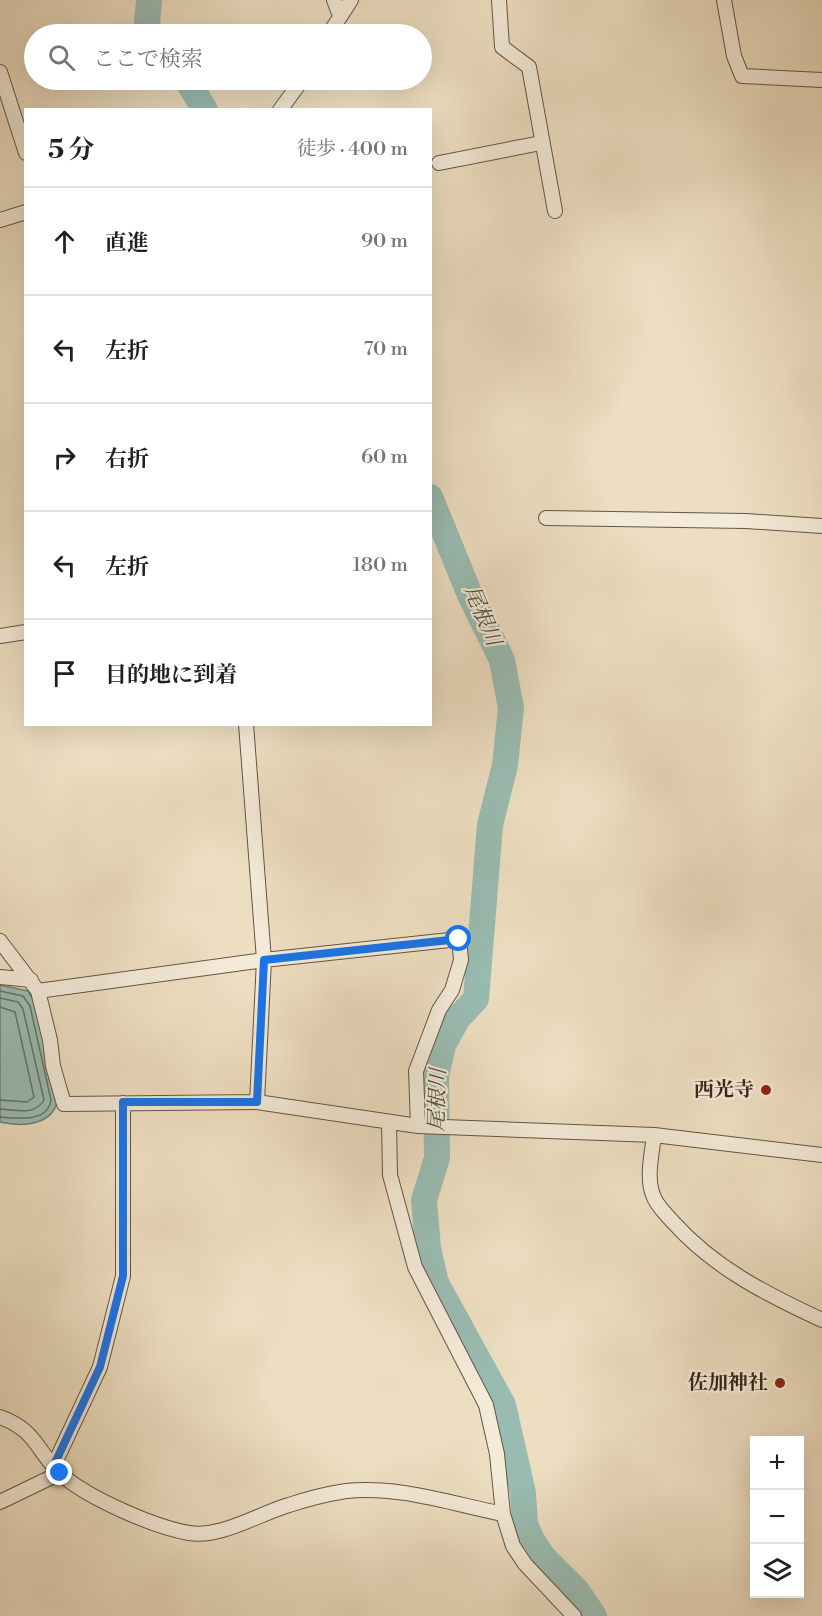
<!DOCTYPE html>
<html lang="ja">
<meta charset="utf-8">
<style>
:root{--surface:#fff;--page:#f2f2f2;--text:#202124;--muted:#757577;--line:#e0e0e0}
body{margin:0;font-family:"Libre Bodoni","Noto Serif JP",serif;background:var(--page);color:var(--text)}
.controls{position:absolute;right:18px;bottom:18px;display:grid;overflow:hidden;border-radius:0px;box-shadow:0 6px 24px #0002}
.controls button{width:54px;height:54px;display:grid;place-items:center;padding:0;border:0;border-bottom:2px solid var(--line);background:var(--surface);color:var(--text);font:30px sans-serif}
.stop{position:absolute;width:18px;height:18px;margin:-14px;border:4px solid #1a73e8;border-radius:50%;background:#fff}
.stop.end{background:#1a73e8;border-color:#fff;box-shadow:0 2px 6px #0008}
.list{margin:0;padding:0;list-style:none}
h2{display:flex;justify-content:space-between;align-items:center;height:78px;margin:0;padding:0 24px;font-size:26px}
h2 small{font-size:20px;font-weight:400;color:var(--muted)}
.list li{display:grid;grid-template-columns:39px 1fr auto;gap:18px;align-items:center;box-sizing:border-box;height:108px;padding:0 24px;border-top:2px solid var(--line)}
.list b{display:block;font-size:22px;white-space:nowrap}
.list em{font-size:20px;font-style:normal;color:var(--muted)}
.icon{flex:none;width:33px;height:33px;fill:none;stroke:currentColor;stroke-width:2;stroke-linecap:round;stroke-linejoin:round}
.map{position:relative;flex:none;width:822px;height:1616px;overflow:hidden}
.search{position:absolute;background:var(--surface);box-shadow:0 6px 24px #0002;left:24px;top:24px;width:408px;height:66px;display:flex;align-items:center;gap:15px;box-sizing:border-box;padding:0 21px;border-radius:33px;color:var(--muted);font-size:22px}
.panel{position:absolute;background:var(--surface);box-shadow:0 6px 24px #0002;left:24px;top:108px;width:408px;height:618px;border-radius:0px}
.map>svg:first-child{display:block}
</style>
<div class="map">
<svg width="822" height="1616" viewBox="0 0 822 1616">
<rect width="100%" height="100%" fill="#eddec1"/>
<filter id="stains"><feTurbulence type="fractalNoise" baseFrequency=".00333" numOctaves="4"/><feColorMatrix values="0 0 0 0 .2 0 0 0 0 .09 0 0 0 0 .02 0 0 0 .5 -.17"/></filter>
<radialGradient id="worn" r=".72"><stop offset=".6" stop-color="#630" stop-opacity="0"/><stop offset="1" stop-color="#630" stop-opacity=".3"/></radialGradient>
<!-- water -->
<path fill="#99bcb2" stroke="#728075" stroke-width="1.5" d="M0 985 28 991 36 1004 58 1099C53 1126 22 1127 0 1122Z"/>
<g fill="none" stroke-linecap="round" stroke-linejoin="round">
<!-- shore -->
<path stroke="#687166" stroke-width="1.5" d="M0 991 23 996 30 1006 51 1100C48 1123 17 1118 0 1117
M0 998 18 1002 23 1009 44 1100C35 1116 15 1110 0 1109
M0 1007 15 1012 34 1097 27 1102 0 1100"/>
<!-- river -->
<path stroke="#99bcb2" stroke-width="26" d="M149 0 147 24 151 34
M187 80 205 110
M430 497 470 595 502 660 511 708 505 765 490 825 476 999 458 1018 443 1045 436 1076 437 1158 424 1200 428 1248 436 1283 503 1405 523 1493 525 1524 532 1540 543 1557 577 1591 594 1616"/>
<defs>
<path id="minor" d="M334 0 340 16
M499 0 502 47 529 67 555 211
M724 0 734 56 742 76 822 80
M329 34 351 0
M0 72 26 153
M280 110 302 80
M439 163 541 143
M0 220 26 212
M546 518 746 521 822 526
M0 636 26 632
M246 724 264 960 257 1102
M0 941 38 991 50 1040 53 1066 64 1104 257 1102 418 1126 654 1135 822 1155
M0 977 31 980
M38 991 264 960 459 939 461 960 452 990 439 1010 416 1071 418 1126
M389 1123 390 1175 415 1267 486 1405 497 1454 503 1514 513 1546 525 1564 574 1616
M654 1135C652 1154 646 1177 653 1195 656 1205 666 1214 672 1221 714 1268 766 1294 822 1320
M0 1417C37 1430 37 1453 62 1475 88 1498 154 1527 189 1533 222 1538 258 1514 289 1505 307 1499 327 1494 346 1491 397 1485 453 1504 503 1514
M54 1465 100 1367 123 1276V1103
M0 1502 60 1473"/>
</defs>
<!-- minor casing -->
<use href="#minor" stroke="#655444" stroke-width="16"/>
<!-- minor -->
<use href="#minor" stroke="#f3ead7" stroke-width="14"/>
</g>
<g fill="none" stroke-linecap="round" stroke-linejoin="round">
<!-- route -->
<path stroke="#1a73e8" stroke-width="8" d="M60 1473 54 1465 100 1367 123 1276V1102H257L264 960 459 939"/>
</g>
<!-- markers -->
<g fill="#8f2418" stroke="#f3ead7" stroke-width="2">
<circle cx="766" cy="1090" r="6"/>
<circle cx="780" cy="1383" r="6"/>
</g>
<g text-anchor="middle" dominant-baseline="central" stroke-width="4.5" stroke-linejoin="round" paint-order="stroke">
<!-- poi labels -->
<g font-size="20" font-weight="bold" fill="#38261a" stroke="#f3ead7" text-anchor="end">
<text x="754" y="1090">西光寺</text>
<text x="768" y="1383">佐加神社</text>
</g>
<!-- water labels -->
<g font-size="21" font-style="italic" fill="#504c40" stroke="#f3ead7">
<text transform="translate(482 616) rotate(67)">尾根川</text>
<text transform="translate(438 1100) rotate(-88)">尾根川</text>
</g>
</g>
<rect width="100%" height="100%" filter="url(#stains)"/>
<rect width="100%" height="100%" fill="url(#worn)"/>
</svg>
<div class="controls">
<button>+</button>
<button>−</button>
<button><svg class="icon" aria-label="layers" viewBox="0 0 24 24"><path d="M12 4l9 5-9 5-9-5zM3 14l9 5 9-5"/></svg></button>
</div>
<div class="stop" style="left:459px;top:939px"></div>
<div class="stop end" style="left:60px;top:1473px"></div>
<div class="search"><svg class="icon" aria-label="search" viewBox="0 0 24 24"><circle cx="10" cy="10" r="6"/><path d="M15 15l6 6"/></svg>ここで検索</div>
<section class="panel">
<h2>5 分<small>徒歩 · 400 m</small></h2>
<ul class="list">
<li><svg class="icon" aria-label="ahead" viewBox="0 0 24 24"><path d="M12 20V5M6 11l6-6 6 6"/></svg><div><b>直進</b></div><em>90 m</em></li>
<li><svg class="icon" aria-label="left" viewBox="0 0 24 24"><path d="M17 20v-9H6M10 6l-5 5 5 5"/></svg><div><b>左折</b></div><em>70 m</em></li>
<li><svg class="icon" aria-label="right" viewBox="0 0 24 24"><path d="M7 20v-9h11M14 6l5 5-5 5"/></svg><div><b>右折</b></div><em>60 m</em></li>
<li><svg class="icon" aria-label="left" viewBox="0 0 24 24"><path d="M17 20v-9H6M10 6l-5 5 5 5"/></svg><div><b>左折</b></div><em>180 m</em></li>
<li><svg class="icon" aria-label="arrive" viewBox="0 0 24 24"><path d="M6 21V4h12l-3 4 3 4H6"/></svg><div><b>目的地に到着</b></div></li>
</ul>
</section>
</div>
